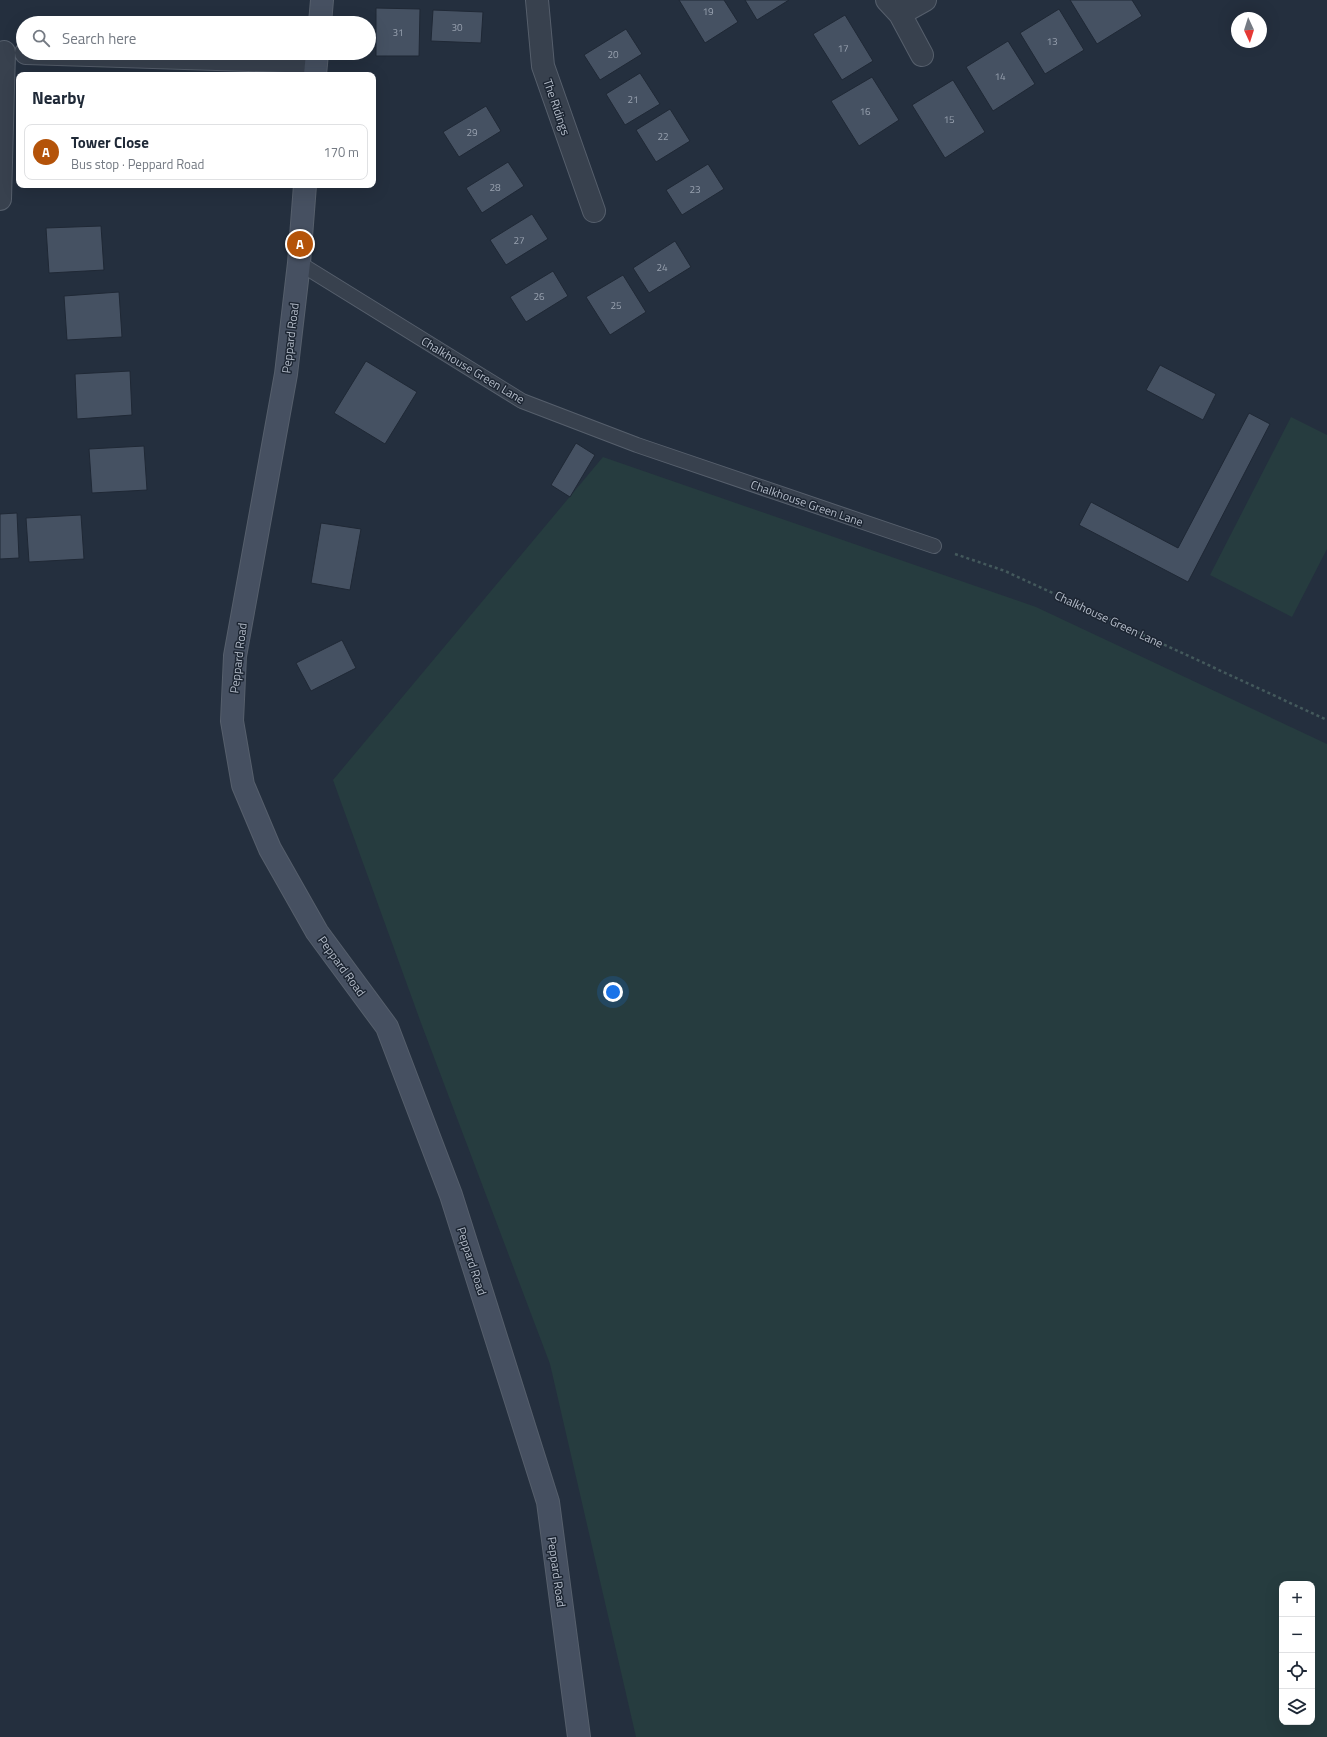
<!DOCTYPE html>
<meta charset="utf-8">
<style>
:root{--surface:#fff;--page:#f2f2f3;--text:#1f2937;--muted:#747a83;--line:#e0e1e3;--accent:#b45309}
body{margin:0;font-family:"Titillium Web",sans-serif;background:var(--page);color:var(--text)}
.controls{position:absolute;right:12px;bottom:12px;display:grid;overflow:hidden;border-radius:8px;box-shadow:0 4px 16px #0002}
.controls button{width:36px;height:36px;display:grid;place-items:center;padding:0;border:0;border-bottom:1px solid var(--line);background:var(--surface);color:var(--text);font:20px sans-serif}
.compass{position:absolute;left:1231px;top:12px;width:36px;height:36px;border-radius:50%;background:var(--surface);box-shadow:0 4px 16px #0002;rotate:176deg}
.you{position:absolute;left:613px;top:992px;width:14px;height:14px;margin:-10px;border:3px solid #fff;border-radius:50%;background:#1a73e8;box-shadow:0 0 0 6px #1a73e833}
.badge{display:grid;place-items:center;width:26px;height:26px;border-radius:50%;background:var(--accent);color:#fff;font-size:13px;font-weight:700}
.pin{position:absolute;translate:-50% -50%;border:2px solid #fff;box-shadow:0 1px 4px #0006}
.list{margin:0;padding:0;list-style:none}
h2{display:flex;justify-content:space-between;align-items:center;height:52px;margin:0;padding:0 16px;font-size:17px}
h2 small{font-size:13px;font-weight:400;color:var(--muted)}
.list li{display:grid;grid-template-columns:26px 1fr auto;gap:12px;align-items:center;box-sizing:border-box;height:56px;margin:0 8px 8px;padding:0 8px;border:1px solid var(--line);border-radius:8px}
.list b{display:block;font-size:15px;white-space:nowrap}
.list p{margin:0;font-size:13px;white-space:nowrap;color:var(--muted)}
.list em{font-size:13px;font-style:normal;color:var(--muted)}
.icon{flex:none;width:22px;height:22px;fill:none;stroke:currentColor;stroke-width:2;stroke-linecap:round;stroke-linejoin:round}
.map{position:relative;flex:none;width:1327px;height:1737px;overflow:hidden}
.search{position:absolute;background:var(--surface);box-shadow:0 4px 16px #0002;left:16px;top:16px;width:360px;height:44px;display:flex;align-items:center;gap:10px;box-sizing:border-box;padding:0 14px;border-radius:22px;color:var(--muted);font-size:15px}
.panel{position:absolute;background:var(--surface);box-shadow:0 4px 16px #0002;left:16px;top:72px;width:360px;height:116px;border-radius:8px}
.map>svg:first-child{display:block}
</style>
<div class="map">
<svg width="1327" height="1737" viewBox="0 0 1327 1737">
<rect width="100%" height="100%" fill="#242f3e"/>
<!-- green -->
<path fill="#263c3f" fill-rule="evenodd" d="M1291 417 1327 435V549L1292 617 1210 575Z
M603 457 1036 607 1327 744V1737H636L550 1364 421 1023 333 780ZM1282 1584H1312V1722H1282Z"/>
<!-- building -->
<path fill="#455162" stroke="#1f2835" d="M679 0H724L738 22 705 43Z
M745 0H789L757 20Z
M1070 0H1132L1142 16 1097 44Z
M376 8 420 9 419 56H376Z
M1059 9 1084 50 1045 74 1020 33Z
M433 10 483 12 481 43 431 41Z
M845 15 873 61 842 80 813 34Z
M626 29 642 54 600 80 584 55Z
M1008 41 1035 84 993 111 966 67Z
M640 73 660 104 625 125 606 94Z
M872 77 899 120 859 146 831 101Z
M953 80 985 132 945 158 912 105Z
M486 106 501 131 459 157 443 132Z
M670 109 690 141 656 162 636 130Z
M508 162 524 186 482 213 466 188Z
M708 164 724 189 682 215 666 190Z
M532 214 548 239 506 265 490 240Z
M101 226 104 270 49 273 46 228Z
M675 241 691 267 649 293 633 268Z
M553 271 568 296 526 322 510 297Z
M623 275 646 312 610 335 586 297Z
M119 292 122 337 67 340 64 296Z
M366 361 417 392 385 444 334 413Z
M1160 365 1216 394 1203 420 1146 390Z
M130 371 132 415 77 419 75 374Z
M1249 413 1270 424 1188 582 1079 525 1091 502 1178 548Z
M576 443 595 455 570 497 551 485Z
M144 446 147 490 92 493 89 449Z
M17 513 19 558 0 559V514Z
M81 515 84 559 29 562 26 518Z
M321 523 361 529 350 590 311 583Z
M342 640 356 668 311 691 296 663Z"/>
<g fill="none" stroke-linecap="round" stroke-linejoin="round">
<defs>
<path id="lane" d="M299 263 522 401 637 445 934 546"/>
<path id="street" d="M537 0 543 66 594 211
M887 0 900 14 922 55
M900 14 925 0
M26 53 316 62
M0 199 4 52"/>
<path id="secondary" d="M320 23 322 0
M315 75 317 53
M305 185 299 263 286 374 235 656 232 721 243 785 270 849 317 932 387 1027 451 1195 548 1502 579 1737"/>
</defs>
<!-- lane casing -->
<use href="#lane" stroke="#565f6c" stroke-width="16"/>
<!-- street casing -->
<use href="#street" stroke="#565f6c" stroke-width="24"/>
<!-- secondary casing -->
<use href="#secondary" stroke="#565f6c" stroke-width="24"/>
<!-- path -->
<path stroke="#44595c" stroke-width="2.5" stroke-dasharray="3 3" stroke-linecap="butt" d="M955 554 1005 571 1327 720"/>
<!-- lane -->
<use href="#lane" stroke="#38414e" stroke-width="14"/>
<!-- street -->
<use href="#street" stroke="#38414e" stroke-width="22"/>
<!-- secondary -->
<use href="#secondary" stroke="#465061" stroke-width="22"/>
</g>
<g text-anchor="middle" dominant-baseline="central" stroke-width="3" stroke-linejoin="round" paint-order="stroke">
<!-- number labels -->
<g font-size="10" fill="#98a1af">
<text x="708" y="11">19</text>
<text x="457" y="27">30</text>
<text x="398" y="32">31</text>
<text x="1052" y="41">13</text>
<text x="843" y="48">17</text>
<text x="613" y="54">20</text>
<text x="1000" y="76">14</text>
<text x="633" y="99">21</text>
<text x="865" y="111">16</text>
<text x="949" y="119">15</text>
<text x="472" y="132">29</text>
<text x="663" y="136">22</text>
<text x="495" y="187">28</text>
<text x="695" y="189">23</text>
<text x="519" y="240">27</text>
<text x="662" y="267">24</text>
<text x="539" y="296">26</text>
<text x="616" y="305">25</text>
</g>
<!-- street labels -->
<g font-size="12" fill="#b4bcc9" stroke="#1d2633">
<text transform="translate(557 107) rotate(71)">The Ridings</text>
<text transform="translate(290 338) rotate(-83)">Peppard Road</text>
<text transform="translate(473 370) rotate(31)">Chalkhouse Green Lane</text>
<text transform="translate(807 503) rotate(19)">Chalkhouse Green Lane</text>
<text transform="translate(1109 619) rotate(25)">Chalkhouse Green Lane</text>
<text transform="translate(238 658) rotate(-83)">Peppard Road</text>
<text transform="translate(342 966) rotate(54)">Peppard Road</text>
<text transform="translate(472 1261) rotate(72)">Peppard Road</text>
<text transform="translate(557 1572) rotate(82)">Peppard Road</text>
</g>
</g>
</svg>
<div class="controls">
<button>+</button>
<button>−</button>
<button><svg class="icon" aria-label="locate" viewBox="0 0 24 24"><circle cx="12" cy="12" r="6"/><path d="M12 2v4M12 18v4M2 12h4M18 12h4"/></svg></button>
<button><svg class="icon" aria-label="layers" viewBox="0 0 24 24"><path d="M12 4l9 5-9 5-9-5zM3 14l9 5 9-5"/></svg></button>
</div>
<svg class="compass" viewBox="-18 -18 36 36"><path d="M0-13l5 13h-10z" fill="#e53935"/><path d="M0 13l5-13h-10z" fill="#747a83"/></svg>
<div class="you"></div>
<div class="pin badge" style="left:300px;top:244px">A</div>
<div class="search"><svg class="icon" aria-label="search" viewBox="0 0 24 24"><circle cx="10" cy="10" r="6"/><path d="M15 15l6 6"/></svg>Search here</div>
<section class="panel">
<h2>Nearby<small></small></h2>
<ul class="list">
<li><span class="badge">A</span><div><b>Tower Close</b><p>Bus stop · Peppard Road</p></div><em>170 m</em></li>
</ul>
</section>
</div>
